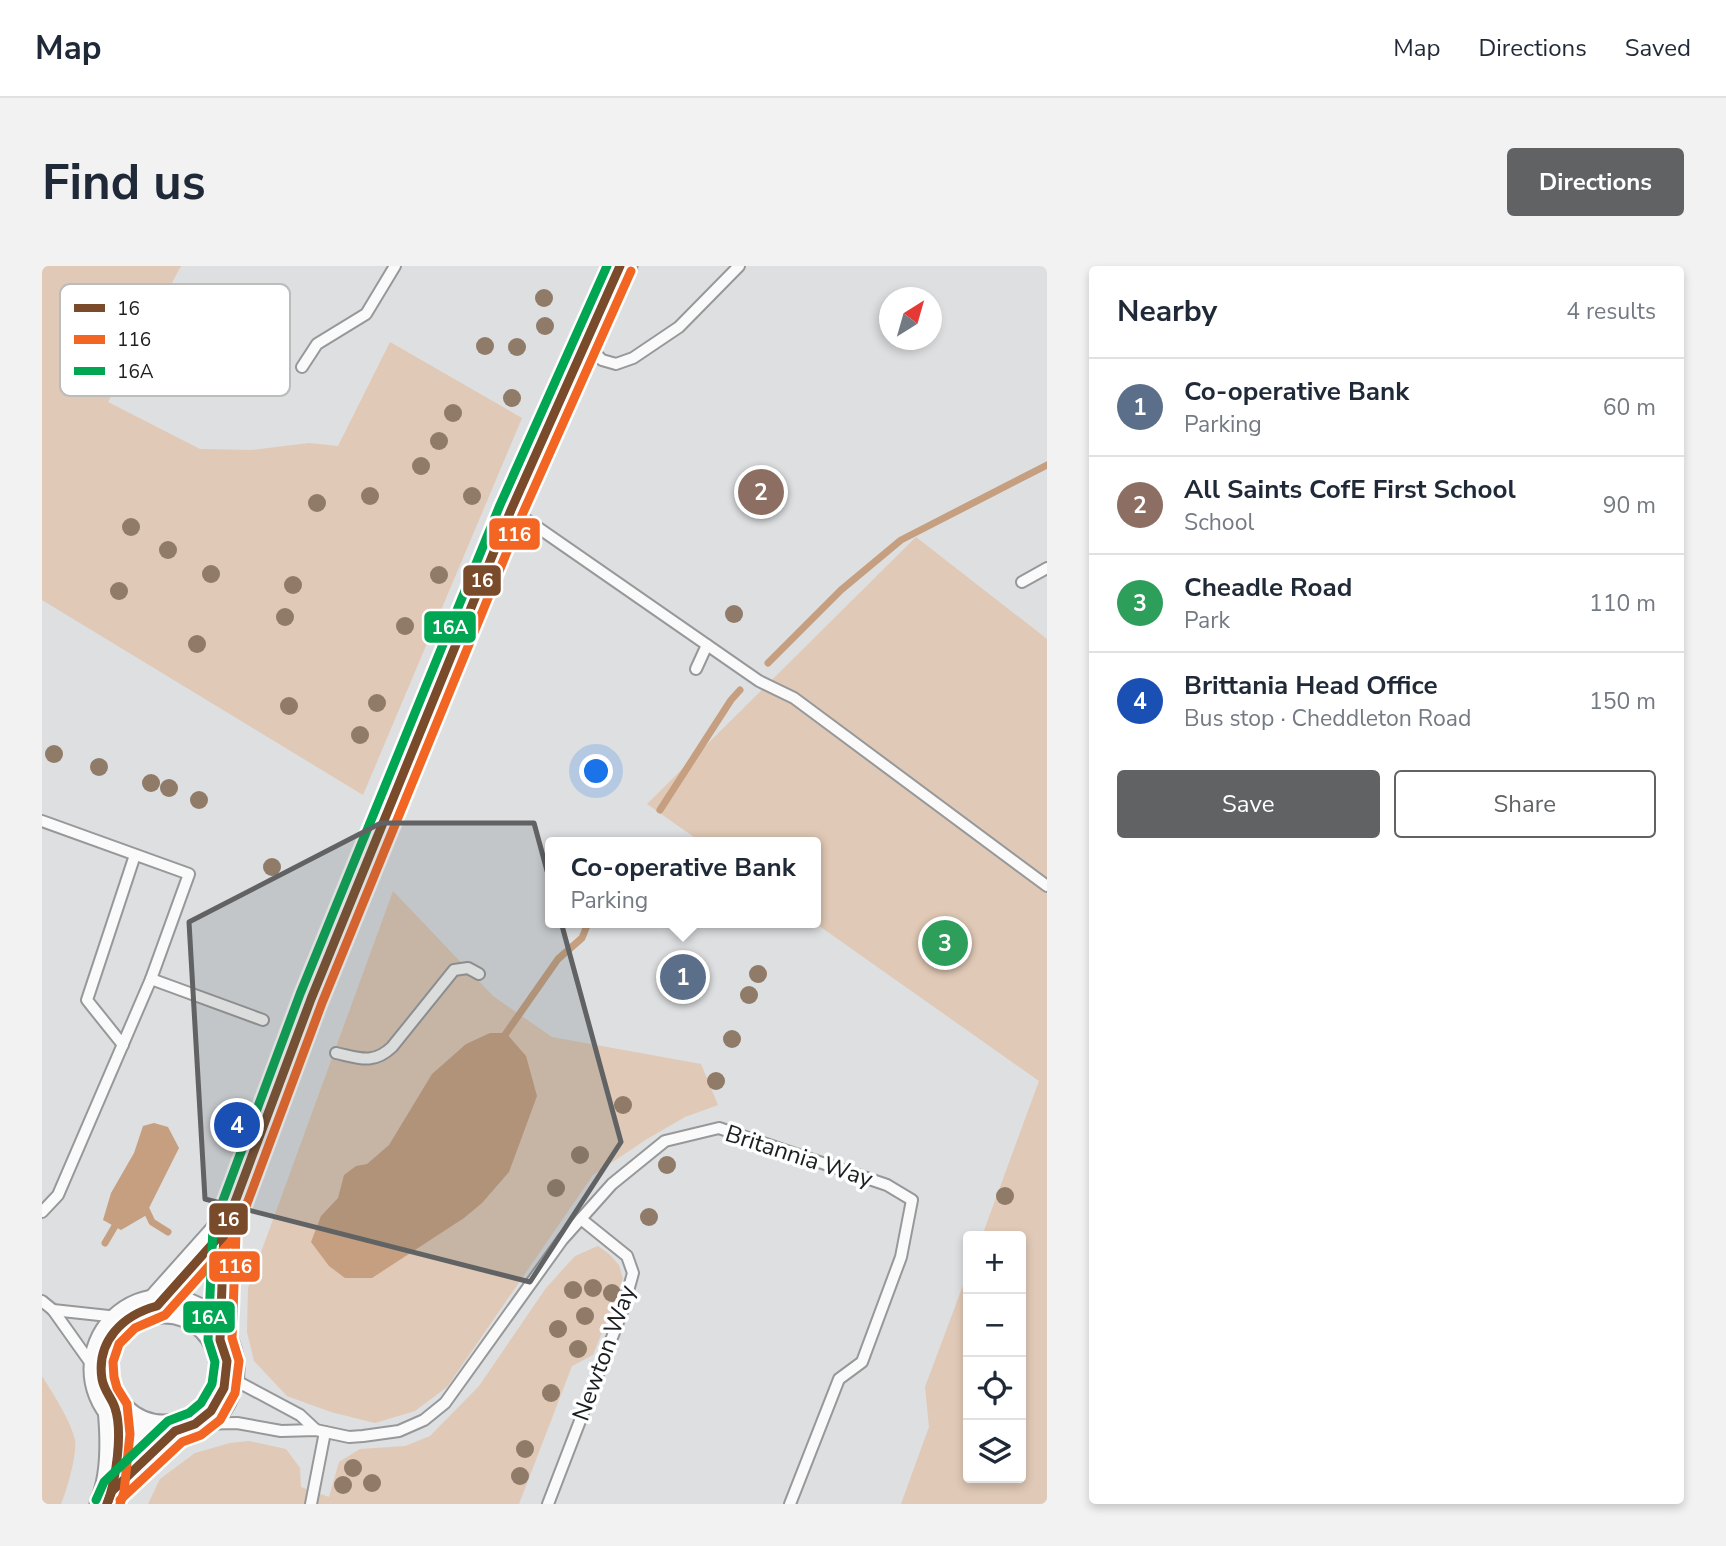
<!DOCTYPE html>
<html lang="en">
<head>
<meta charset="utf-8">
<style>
	body { margin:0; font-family:"Nunito Sans",sans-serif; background:#f2f2f3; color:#1f2937 }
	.controls { position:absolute; right:21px; bottom:21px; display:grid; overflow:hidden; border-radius:7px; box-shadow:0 4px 10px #0003 }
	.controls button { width:63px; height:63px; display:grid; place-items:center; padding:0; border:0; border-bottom:2px solid #e0e1e3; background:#fff; color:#1f2937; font:35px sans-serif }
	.compass { position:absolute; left:837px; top:21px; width:63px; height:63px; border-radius:50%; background:#fff; box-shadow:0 4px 10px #0003; rotate:37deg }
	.you { position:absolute; left:555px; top:506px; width:24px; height:24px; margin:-18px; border:5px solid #fff; border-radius:50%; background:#1a73e8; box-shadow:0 0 0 10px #1a73e833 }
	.badge { display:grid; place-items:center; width:46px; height:46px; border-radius:50%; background:#606263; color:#fff; font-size:23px; font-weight:700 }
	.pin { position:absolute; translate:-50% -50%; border:4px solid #fff; box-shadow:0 2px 7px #0006 }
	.popup { position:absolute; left:503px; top:571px; width:276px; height:91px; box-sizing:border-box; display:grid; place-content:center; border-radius:7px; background:#fff; filter:drop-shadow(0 2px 5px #0005); font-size:23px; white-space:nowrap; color:#747a83 }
	.popup b { font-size:26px; color:#1f2937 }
	.popup::after { content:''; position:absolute; left:50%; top:100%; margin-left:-14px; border:14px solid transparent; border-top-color:#fff }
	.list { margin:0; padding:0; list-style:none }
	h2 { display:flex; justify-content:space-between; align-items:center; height:91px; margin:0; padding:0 28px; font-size:30px }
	h2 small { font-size:23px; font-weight:400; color:#747a83 }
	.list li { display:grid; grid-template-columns:46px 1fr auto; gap:21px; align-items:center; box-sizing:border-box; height:98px; padding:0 28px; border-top:2px solid #e0e1e3 }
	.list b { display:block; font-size:26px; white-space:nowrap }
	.list p { margin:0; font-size:23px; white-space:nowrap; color:#747a83 }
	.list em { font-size:23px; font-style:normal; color:#747a83 }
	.actions { display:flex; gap:14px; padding:21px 28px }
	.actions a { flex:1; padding:16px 0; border:2px solid #606263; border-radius:7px; text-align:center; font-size:24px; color:#606263 }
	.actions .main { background:#606263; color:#fff }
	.icon { flex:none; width:38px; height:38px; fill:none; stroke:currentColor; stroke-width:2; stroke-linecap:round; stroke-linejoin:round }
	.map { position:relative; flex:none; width:1005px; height:1238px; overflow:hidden; border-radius:7px }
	header { display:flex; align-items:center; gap:42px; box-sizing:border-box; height:98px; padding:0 35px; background:#fff; border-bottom:2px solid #e0e1e3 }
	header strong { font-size:33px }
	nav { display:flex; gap:38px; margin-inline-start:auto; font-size:24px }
	.intro { display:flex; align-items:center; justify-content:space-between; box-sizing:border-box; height:168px; padding:0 42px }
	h1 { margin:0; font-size:49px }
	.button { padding:18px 32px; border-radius:7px; background:#606263; color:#fff; font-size:24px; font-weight:700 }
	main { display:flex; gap:42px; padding:0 42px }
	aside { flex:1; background:#fff; border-radius:7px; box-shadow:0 4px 10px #0003 }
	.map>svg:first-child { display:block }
	.green { fill:#e0c9b6 }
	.water { fill:#c59f7f }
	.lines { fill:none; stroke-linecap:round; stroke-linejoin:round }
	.stream { stroke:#c59f7f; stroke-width:7 }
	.service-casing { stroke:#969899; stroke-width:14 }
	.trunk-casing { stroke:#969899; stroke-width:37 }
	.service { stroke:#fafafa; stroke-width:10 }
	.trunk { stroke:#fafafa; stroke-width:33 }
	.bus-1-casing { stroke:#fff; stroke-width:14 }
	.bus-2-casing { stroke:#fff; stroke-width:14 }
	.bus-3-casing { stroke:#fff; stroke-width:14 }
	.bus-1 { stroke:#7a4b2a; stroke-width:9 }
	.bus-2 { stroke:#f26522; stroke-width:9 }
	.bus-3 { stroke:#00a651; stroke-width:9 }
	.tree { fill:#8f7b67 }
	.marked { fill:#606263; fill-opacity:0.2; stroke:#606263; stroke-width:5; stroke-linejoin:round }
	.labels { text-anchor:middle; stroke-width:7; stroke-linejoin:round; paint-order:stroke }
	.street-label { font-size:24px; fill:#1c1e1f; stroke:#fff }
	.key { fill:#fff; stroke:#bbbcbc; stroke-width:2 }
	.key-label { font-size:19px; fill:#1c1e1f }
	.line-badge { stroke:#fff; stroke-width:2.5 }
	.badge-label { font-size:19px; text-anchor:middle; font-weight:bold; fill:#fff }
</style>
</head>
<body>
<header>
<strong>Map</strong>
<nav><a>Map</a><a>Directions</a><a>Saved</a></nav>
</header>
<div class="intro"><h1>Find us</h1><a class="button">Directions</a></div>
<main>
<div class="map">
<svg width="1005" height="1238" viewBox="0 0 1005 1238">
	<rect width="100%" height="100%" fill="#dddfe1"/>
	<!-- green -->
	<g class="green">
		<path d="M0 0H139L66 136 158 183 209 184 267 177 296 180 348 76 480 152 321 529 0 334Z"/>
		<path d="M874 271 1005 373V1238H859L887 1161 883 1121 926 1006V1212H979V970H940L997 815 773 657 774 576H659L605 538Z"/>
		<path d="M351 625 451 730 510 771 659 798 676 839 643 851 605 873 551 909 405 1121 373 1145 333 1157 289 1146 245 1130 212 1095 205 1066 206 1022Z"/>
		<path d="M556 980 567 988 577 999 581 1013 551 1089 530 1100 477 1238H106L118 1213 153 1187 188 1177 207 1175 244 1183 258 1202 259 1221 287 1231 297 1196 318 1183 363 1180 388 1170 437 1120 504 1022 533 990Z"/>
		<path d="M0 1110C10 1126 29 1155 33 1174 35 1189 25 1224 19 1238H0Z"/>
	</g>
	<!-- water -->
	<g class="water">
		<path d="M448 767H464L484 790 495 830 467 906 440 937 422 952 330 1012H303L287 1000 269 976 279 950 296 932 302 909 314 900 325 898 347 879 390 808 424 778Z"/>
		<path d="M112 857 126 861 137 882 103 950 79 964 61 954 69 927 92 887 101 860Z"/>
	</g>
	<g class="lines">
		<!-- stream -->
		<g class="stream">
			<path d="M726 397 799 324 859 274 1005 199"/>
			<path d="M618 544 689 434 698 424"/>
			<path d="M460 773 516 693 540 672 546 657"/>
			<path d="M102 939 110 956 126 966"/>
			<path d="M63 977 73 960 74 954"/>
		</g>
		<defs>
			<g id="service">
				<path d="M548 82 560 94 574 98 591 92 637 61 697 0"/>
				<path d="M260 101 275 78 324 48 353 0"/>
				<path d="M472 245 717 415 752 432 1005 620"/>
				<path d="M980 316 1005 302"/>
				<path d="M654 403 665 379"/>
				<path d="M0 555 147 608 109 713 16 929 0 946"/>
				<path d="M109 713 221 754"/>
				<path d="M81 779 45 734 93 589"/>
				<path d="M294 787C317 792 331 799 350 781L412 704 426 702 437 708"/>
				<path d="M0 1035 11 1044 60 1113"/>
				<path d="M11 1044 85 1052"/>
				<path d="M185 1110 258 1149 274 1164"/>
				<path d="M153 1158 195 1157 239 1165 274 1164 307 1171 321 1170 357 1165 382 1154 403 1137 520 974 570 918 623 875 677 862 845 919 870 934 859 991 820 1096 797 1113 748 1238"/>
				<path d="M269 1238 283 1166"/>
				<path d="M506 1238 581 1043 591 1007 585 990 539 953"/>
			</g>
			<g id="trunk">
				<path d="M115 1040 182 965"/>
				<circle cx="122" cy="1103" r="63"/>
				<path d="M178 1074 182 965 269 733 469 244 578 0"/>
				<path d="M70 1225 133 1165"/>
				<path d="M65 1238C77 1210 76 1173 73 1142"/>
			</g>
		</defs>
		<!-- service casing -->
		<use href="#service" class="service-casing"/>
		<!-- trunk casing -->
		<use href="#trunk" class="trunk-casing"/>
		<!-- service -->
		<use href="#service" class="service"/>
		<!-- trunk -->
		<use href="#trunk" class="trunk"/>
		<defs>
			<g id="bus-1">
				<path d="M65 1238C74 1215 81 1166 73 1142 70 1132 62 1125 60 1113 54 1075 81 1049 115 1040L182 965 269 733 469 244 578 0"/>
				<path d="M65 1238 70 1225 133 1165 153 1158 169 1145 182 1122 185 1095 178 1074 182 965 192 941"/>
			</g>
			<g id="bus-2">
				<path d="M78 1234 140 1176 159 1169 178 1154 193 1127 197 1095 190 1072 194 967 280 737 480 249 589 5"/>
				<path d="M78 1238 82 1226 88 1168 85 1138 75 1122 72 1111 71 1096 77 1078 93 1062 123 1049 191 973"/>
			</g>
			<path id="bus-3" d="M54 1234 62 1216 126 1155 147 1147 159 1137 170 1118 173 1096 166 1074 171 961 258 728 458 239 565 0"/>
		</defs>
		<!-- bus-1 casing -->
		<use href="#bus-1" class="bus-1-casing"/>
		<!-- bus-2 casing -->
		<use href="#bus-2" class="bus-2-casing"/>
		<!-- bus-3 casing -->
		<use href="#bus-3" class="bus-3-casing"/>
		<!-- bus-1 -->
		<use href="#bus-1" class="bus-1"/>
		<!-- bus-2 -->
		<use href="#bus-2" class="bus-2"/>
		<!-- bus-3 -->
		<use href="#bus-3" class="bus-3"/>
	</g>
	<!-- trees -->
	<g class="tree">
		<circle cx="502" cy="32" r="9"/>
		<circle cx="39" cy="34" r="9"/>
		<circle cx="503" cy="60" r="9"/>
		<circle cx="443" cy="80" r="9"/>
		<circle cx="475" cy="81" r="9"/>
		<circle cx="56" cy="117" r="9"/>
		<circle cx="470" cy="132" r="9"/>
		<circle cx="411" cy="147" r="9"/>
		<circle cx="397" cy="175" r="9"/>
		<circle cx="379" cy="200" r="9"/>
		<circle cx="328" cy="230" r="9"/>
		<circle cx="430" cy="230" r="9"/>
		<circle cx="275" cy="237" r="9"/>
		<circle cx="89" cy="261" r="9"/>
		<circle cx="126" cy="284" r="9"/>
		<circle cx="169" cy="308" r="9"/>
		<circle cx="397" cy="309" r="9"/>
		<circle cx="251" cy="319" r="9"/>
		<circle cx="77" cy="325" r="9"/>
		<circle cx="692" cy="348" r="9"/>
		<circle cx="243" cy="351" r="9"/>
		<circle cx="363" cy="360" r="9"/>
		<circle cx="155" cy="378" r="9"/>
		<circle cx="335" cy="437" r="9"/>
		<circle cx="247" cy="440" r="9"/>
		<circle cx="318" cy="469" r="9"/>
		<circle cx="12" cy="488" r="9"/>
		<circle cx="57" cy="501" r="9"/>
		<circle cx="109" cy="517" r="9"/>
		<circle cx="127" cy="522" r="9"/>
		<circle cx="157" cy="534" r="9"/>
		<circle cx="230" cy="601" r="9"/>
		<circle cx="716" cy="708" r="9"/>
		<circle cx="707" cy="729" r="9"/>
		<circle cx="690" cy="773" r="9"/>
		<circle cx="674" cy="815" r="9"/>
		<circle cx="581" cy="839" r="9"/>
		<circle cx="538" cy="889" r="9"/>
		<circle cx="625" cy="899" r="9"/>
		<circle cx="514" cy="922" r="9"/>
		<circle cx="963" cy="930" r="9"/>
		<circle cx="607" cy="951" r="9"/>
		<circle cx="551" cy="1022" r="9"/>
		<circle cx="531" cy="1024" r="9"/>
		<circle cx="570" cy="1027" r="9"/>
		<circle cx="543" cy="1050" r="9"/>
		<circle cx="516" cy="1063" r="9"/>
		<circle cx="536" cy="1083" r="9"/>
		<circle cx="509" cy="1127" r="9"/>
		<circle cx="483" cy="1183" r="9"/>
		<circle cx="311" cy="1202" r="9"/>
		<circle cx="478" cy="1210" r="9"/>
		<circle cx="330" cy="1217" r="9"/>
		<circle cx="301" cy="1219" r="9"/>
	</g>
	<!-- marked area -->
	<path class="marked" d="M339 557H492L579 876 488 1016 163 933 147 656Z"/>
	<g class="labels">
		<!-- street labels -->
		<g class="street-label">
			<text transform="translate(757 890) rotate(18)" y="8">Britannia Way</text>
			<text transform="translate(562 1087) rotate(-70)" y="8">Newton Way</text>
		</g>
	</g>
	<!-- legend -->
	<rect x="18" y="18" width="230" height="112" rx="10" class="key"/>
	<rect x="32" y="38" width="31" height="8" fill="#7a4b2a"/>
	<rect x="32" y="69" width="31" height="9" fill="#f26522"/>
	<rect x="32" y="101" width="31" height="8" fill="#00a651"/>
	<g class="key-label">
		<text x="75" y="49">16</text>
		<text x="75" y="80">116</text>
		<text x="75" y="112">16A</text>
	</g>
	<g class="line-badge">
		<rect x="446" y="251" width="53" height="34" rx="7" fill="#f26522"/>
		<rect x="420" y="298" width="40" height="33" rx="7" fill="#7a4b2a"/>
		<rect x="381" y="344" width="54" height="34" rx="7" fill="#00a651"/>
		<rect x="166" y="936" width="41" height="34" rx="7" fill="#7a4b2a"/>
		<rect x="166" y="984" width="53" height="33" rx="7" fill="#f26522"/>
		<rect x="140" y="1034" width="54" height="34" rx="7" fill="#00a651"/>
	</g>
	<g class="badge-label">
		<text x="472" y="275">116</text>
		<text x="440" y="321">16</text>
		<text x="408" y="368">16A</text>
		<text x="186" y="960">16</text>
		<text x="193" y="1007">116</text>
		<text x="167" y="1058">16A</text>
	</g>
</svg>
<div class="controls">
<button>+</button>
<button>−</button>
<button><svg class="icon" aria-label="locate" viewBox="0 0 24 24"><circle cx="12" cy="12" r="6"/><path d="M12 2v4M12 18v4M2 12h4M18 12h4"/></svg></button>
<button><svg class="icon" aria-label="layers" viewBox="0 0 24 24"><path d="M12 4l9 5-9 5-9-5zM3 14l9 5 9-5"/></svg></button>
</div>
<svg class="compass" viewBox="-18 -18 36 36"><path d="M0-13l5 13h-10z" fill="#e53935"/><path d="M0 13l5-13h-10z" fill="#747a83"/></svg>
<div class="you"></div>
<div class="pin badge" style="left:641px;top:711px;background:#5c6f8a">1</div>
<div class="popup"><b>Co-operative Bank</b>Parking</div>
<div class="pin badge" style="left:719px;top:226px;background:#8d6e63">2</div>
<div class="pin badge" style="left:903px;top:677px;background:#2e9e5b">3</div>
<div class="pin badge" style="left:195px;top:859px;background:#1a4fb4">4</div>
</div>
<aside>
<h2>Nearby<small>4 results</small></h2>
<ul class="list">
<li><span class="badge" style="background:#5c6f8a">1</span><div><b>Co-operative Bank</b><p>Parking</p></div><em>60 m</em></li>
<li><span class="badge" style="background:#8d6e63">2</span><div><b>All Saints CofE First School</b><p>School</p></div><em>90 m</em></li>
<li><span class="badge" style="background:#2e9e5b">3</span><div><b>Cheadle Road</b><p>Park</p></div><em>110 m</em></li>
<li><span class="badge" style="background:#1a4fb4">4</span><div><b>Brittania Head Office</b><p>Bus stop · Cheddleton Road</p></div><em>150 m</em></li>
</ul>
<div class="actions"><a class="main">Save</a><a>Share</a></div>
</aside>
</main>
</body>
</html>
